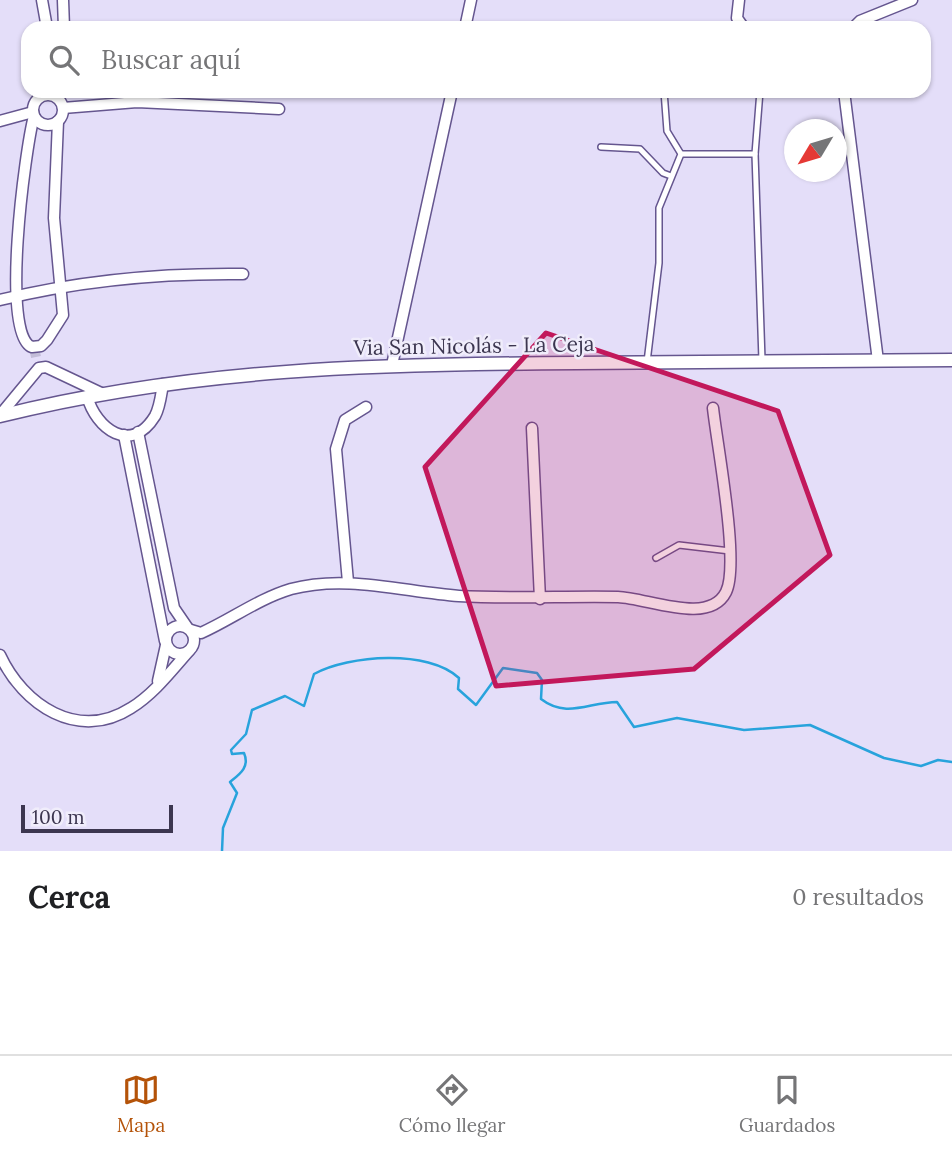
<!DOCTYPE html>
<html lang="es">
<head>
<meta charset="utf-8">
<style>
	body { margin:0; font-family:Lora,serif; background:#f2f2f2; color:#202124 }
	.compass { position:absolute; left:784px; top:119px; width:63px; height:63px; border-radius:50%; background:#fff; box-shadow:0 2px 5px #0004; rotate:232deg }
	.scale { position:absolute; left:21px; bottom:18px; width:152px; box-sizing:border-box; padding-left:7px; border:4px solid #3c3650; border-top:0; font-size:19px; line-height:24px; white-space:nowrap; color:#3c3650; -webkit-text-stroke:5px #f0edfb; paint-order:stroke }
	.list { margin:0; padding:0; list-style:none }
	h2 { display:flex; justify-content:space-between; align-items:center; height:91px; margin:0; padding:0 28px; font-size:30px }
	h2 small { font-size:23px; font-weight:400; color:#757577 }
	.icon { flex:none; width:38px; height:38px; fill:none; stroke:currentColor; stroke-width:2; stroke-linecap:round; stroke-linejoin:round }
	.map { position:relative; flex:none; width:952px; height:851px; overflow:hidden }
	.search { position:absolute; background:#fff; box-shadow:0 2px 5px #0004; left:21px; right:21px; top:21px; height:77px; display:flex; align-items:center; gap:18px; box-sizing:border-box; padding:0 24px; border-radius:21px; color:#757577; font-size:26px }
	.sheet { height:203px; background:#fff }
	nav { display:flex; justify-content:space-around; align-items:center; box-sizing:border-box; height:98px; border-top:2px solid #e0e0e0; background:#fff; font-size:19px; color:#757577 }
	nav a { display:grid; justify-items:center; gap:4px }
	nav .on { color:#b45309 }
	.map>svg:first-child { display:block }
	.lines { fill:none; stroke-linecap:round; stroke-linejoin:round }
	.stream { stroke:#28a3dc; stroke-width:2.5 }
	.minor-tunnel { stroke:#c2bcd7; stroke-width:10; stroke-dasharray:10 5; stroke-linecap:butt }
	.service-casing { stroke:#65568f; stroke-width:8 }
	.minor-casing { stroke:#65568f; stroke-width:13 }
	.tertiary-casing { stroke:#65568f; stroke-width:15 }
	.service { stroke:#fff; stroke-width:5 }
	.minor { stroke:#fff; stroke-width:10 }
	.tertiary { stroke:#fff; stroke-width:12 }
	.marked { fill:#c2185b; fill-opacity:0.2; stroke:#c2185b; stroke-width:5; stroke-linejoin:round }
	.labels { text-anchor:middle; stroke-width:5; stroke-linejoin:round; paint-order:stroke }
	.street-label { font-size:21px; fill:#3c3650; stroke:#f0edfb }
</style>
</head>
<body>
<div class="map">
<svg width="952" height="851" viewBox="0 0 952 851">
	<rect width="100%" height="100%" fill="#e4def9"/>
	<g class="lines">
		<!-- stream -->
		<path class="stream" d="M222 851 223 828 237 793 230 782C240 774 250 767 244 753L232 754 231 750 246 734 252 710 285 696 304 706 314 674C349 655 428 649 459 678L458 689 476 705 503 668 537 673 542 680 541 699C567 719 589 702 617 702L634 727 677 718 744 730 810 725 884 758 921 766 938 760 952 762"/>
		<!-- minor-tunnel -->
		<path class="minor-tunnel" d="M35 352 36 357"/>
		<defs>
			<g id="service">
				<path d="M760 91 755 154 762 360"/>
				<path d="M601 147 640 149 663 173 671 176"/>
				<path d="M681 154H755"/>
				<path d="M647 362 659 263V208L681 154 667 131 664 91"/>
				<path d="M656 558 679 545 730 551"/>
			</g>
			<g id="minor">
				<path d="M42 0 47 28"/>
				<path d="M63 0 64 28"/>
				<path d="M739 0 737 18 744 28"/>
				<path d="M465 28 471 0"/>
				<path d="M853 28 860 21 912 0"/>
				<path d="M844 91 878 361"/>
				<circle cx="48" cy="110" r="15"/>
				<path d="M63 108 137 102 279 109"/>
				<path d="M34 116C25 150 0 336 32 347L41 346 47 340 63 315 54 218 58 121"/>
				<path d="M0 121 33 112"/>
				<path d="M0 300C81 280 160 273 243 274"/>
				<path d="M392 365 452 91"/>
				<path d="M87 396C96 429 131 455 155 416 160 407 161 395 163 384"/>
				<path d="M0 415 39 368 46 367 101 393"/>
				<path d="M532 428 540 599"/>
				<path d="M138 432 174 608 187 627"/>
				<path d="M124 435 165 641"/>
				<path d="M348 582 336 449 345 420 366 407"/>
				<circle cx="180" cy="640" r="14"/>
				<path d="M191 630 201 633C232 619 258 599 291 589 346 574 404 592 459 596 512 599 565 596 618 597 648 598 709 626 726 592 740 564 717 445 713 408"/>
				<path d="M0 655C23 705 78 742 131 708 154 694 172 670 189 651"/>
				<path d="M158 681 166 645"/>
			</g>
			<path id="tertiary" d="M0 416C191 368 381 364 577 363 702 362 827 361 952 360"/>
		</defs>
		<!-- service casing -->
		<use href="#service" class="service-casing"/>
		<!-- minor casing -->
		<use href="#minor" class="minor-casing"/>
		<!-- tertiary casing -->
		<use href="#tertiary" class="tertiary-casing"/>
		<!-- service -->
		<use href="#service" class="service"/>
		<!-- minor -->
		<use href="#minor" class="minor"/>
		<!-- tertiary -->
		<use href="#tertiary" class="tertiary"/>
	</g>
	<!-- marked area -->
	<path class="marked" d="M546 333 778 411 830 555 694 669 496 686 425 467Z"/>
	<g class="labels">
		<!-- street labels -->
		<g class="street-label">
			<text transform="translate(474 346) rotate(-1)" y="7">Via San Nicolás - La Ceja</text>
		</g>
	</g>
</svg>
<svg class="compass" viewBox="-18 -18 36 36"><path d="M0-13l5 13h-10z" fill="#e53935"/><path d="M0 13l5-13h-10z" fill="#757577"/></svg>
<div class="scale">100 m</div>
<div class="search"><svg class="icon" aria-label="search" viewBox="0 0 24 24"><circle cx="10" cy="10" r="6"/><path d="M15 15l6 6"/></svg>Buscar aquí</div>
</div>
<section class="sheet">
<h2>Cerca<small>0 resultados</small></h2>
<ul class="list">
</ul>
</section>
<nav>
<a class="on"><svg class="icon" aria-label="map" viewBox="0 0 24 24"><path d="M3 6l6-2 6 2 6-2v14l-6 2-6-2-6 2zM9 4v14M15 6v14"/></svg>Mapa</a>
<a><svg class="icon" aria-label="directions" viewBox="0 0 24 24"><path d="M12 3l9 9-9 9-9-9zM9 14v-3h6M13 9l2 2-2 2"/></svg>Cómo llegar</a>
<a><svg class="icon" aria-label="saved" viewBox="0 0 24 24"><path d="M7 4h10v16l-5-4-5 4z"/></svg>Guardados</a>
</nav>
</body>
</html>
